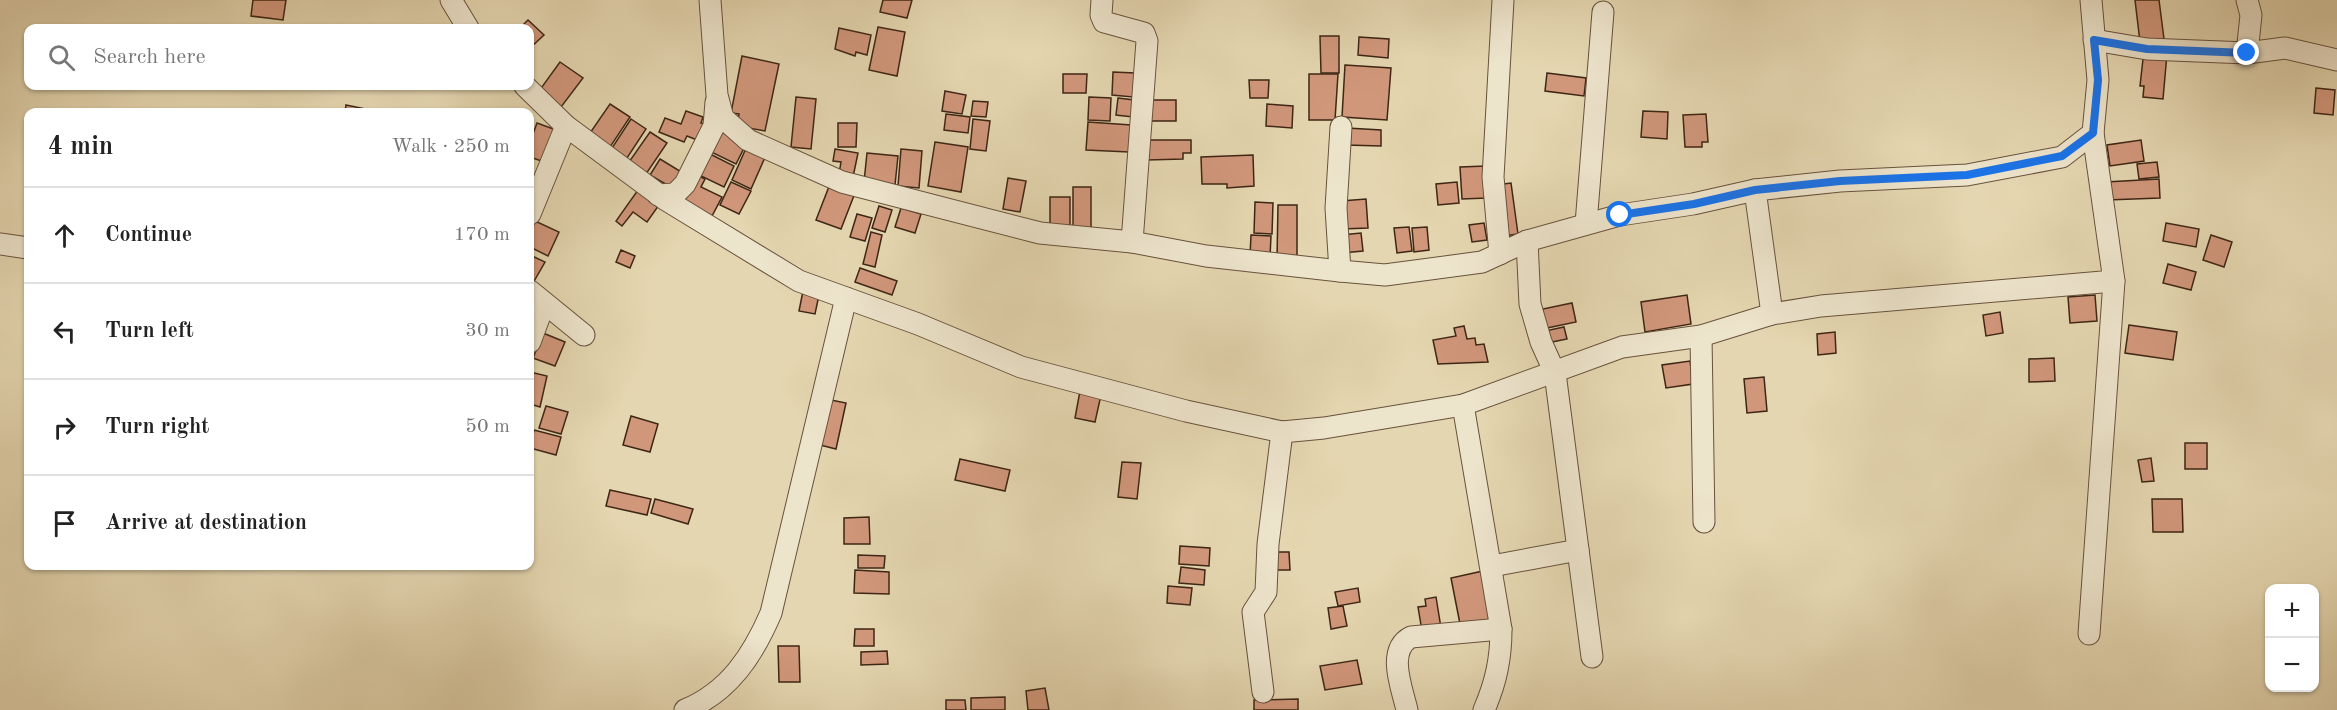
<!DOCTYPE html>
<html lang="en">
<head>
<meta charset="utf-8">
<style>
	body { margin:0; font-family:"Old Standard TT",serif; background:#f2f2f2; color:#222 }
	.controls { position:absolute; right:18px; bottom:18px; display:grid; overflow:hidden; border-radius:12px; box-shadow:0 2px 4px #0004 }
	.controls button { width:54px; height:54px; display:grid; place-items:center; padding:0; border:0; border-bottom:2px solid #e0e0e0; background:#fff; color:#222; font:30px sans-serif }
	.stop { position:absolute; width:18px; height:18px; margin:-14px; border:4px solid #1a73e8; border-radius:50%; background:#fff }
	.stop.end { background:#1a73e8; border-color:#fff; box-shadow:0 2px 6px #0008 }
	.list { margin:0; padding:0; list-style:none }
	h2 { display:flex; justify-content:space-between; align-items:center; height:78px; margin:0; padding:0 24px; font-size:26px }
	h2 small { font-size:20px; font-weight:400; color:#767676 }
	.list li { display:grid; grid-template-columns:39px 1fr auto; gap:18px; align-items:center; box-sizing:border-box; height:96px; padding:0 24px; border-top:2px solid #e0e0e0 }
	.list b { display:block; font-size:22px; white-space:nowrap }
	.list em { font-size:20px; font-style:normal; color:#767676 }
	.icon { flex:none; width:33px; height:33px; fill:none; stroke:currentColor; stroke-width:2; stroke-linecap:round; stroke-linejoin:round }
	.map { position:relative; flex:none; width:2337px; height:710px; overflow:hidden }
	.search { position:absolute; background:#fff; box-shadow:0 2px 4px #0004; left:24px; top:24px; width:510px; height:66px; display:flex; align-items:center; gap:15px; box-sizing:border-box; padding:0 21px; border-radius:12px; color:#767676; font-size:22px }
	.panel { position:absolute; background:#fff; box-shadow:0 2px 4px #0004; left:24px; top:108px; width:510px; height:462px; border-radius:12px }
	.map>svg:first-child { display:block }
	.building { fill:#d1977b; stroke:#3e2615; stroke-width:1.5 }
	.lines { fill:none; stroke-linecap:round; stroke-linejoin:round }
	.minor-casing { stroke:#68523c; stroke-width:23 }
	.minor { stroke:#ede4cc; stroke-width:21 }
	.route { stroke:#1a73e8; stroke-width:8 }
</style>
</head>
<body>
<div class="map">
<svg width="2337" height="710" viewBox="0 0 2337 710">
	<rect width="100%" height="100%" fill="#e4d6b0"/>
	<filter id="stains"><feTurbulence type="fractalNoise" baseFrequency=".00333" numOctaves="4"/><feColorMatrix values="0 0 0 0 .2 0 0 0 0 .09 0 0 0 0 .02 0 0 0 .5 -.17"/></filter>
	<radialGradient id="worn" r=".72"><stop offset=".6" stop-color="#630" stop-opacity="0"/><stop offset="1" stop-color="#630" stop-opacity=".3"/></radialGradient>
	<!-- building -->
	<g class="building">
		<path d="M253 0H286L283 20 251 16Z"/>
		<path d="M883 0H912L907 18 880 12Z"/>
		<path d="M2135 0H2159L2164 39 2140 42Z"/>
		<path d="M528 20 544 35 530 48V28H520Z"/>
		<path d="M878 27 905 32 897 76 869 70Z"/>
		<path d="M839 28 871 35 867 55 856 52 855 56 835 49Z"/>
		<path d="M1320 36H1339V73H1321Z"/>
		<path d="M1359 37 1389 39 1388 58 1358 55Z"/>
		<path d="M2167 54 2163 99 2143 97 2144 86H2140L2143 59Z"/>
		<path d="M742 56 779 64 765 131 737 126 739 114 731 113Z"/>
		<path d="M560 62 583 78 561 107 539 91Z"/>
		<path d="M1345 65 1391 68 1387 120 1342 117Z"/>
		<path d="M1113 72 1135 73 1133 97 1112 95Z"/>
		<path d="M1547 73 1586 78 1584 96 1545 91Z"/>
		<path d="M1063 74H1087L1086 93H1063Z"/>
		<path d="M1309 74H1338L1335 120H1309Z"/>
		<path d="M1249 80H1269L1268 98H1250Z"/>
		<path d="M2316 88 2335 90 2333 115 2314 113Z"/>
		<path d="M945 91 966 95 962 114 942 111Z"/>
		<path d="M796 97 816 99 811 149 791 147Z"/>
		<path d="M1089 97 1111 98 1110 121 1088 120Z"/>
		<path d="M1118 98 1134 100 1133 117 1116 115Z"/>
		<path d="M1150 100H1176V121H1149Z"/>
		<path d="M973 101 988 102 986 117 971 116Z"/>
		<path d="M610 104 630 117 610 147 590 133Z"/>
		<path d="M1267 104 1293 106 1292 128 1266 126Z"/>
		<path d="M346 105 366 109V112H345Z"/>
		<path d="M686 111 703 117 701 123 708 125 702 142 687 136 684 142 659 132 665 118 681 124Z"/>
		<path d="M1643 111 1668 112 1667 139 1641 137Z"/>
		<path d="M946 114 970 117 968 133 944 130Z"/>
		<path d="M1706 114 1708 142H1702V147H1685L1683 115Z"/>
		<path d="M631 119 646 129 627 158 612 148Z"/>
		<path d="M973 119 990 121 986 151 970 149Z"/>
		<path d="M1088 122 1131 125 1129 152 1086 150Z"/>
		<path d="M537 123 559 131 547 163 530 157V142Z"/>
		<path d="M838 123H857L856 147H838Z"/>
		<path d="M717 127 747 142 736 164 705 149Z"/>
		<path d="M1347 128 1381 130V146L1346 145Z"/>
		<path d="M650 132 667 143 646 174 629 162Z"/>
		<path d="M1146 140H1191V153H1183V159L1147 160Z"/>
		<path d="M2141 140 2144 161 2110 166 2107 145Z"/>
		<path d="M935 142 968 147 961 192 928 186Z"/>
		<path d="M747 146 766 155 751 189 732 180Z"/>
		<path d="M835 149 858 153 853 177 839 174 841 162 833 161Z"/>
		<path d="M901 149 922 151 919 188 898 186Z"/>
		<path d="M708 153 734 166 724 187 697 174Z"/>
		<path d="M867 153 898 156 895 185 864 182Z"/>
		<path d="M1253 155 1254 186 1227 188V184H1202L1201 157Z"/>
		<path d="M660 159 683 173 674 189 650 175Z"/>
		<path d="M2157 162 2159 177 2139 179 2137 164Z"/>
		<path d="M1486 166 1487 198 1462 199 1460 167Z"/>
		<path d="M695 174 705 179 701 187 722 197 712 216 681 200Z"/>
		<path d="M1008 178 1026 181 1020 212 1003 209Z"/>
		<path d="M2159 179 2160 198 2107 200 2106 182Z"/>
		<path d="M731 182 751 191 739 214 720 205Z"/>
		<path d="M1457 182 1459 203 1438 205 1436 184Z"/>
		<path d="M1511 183 1518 234 1504 236 1496 185Z"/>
		<path d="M830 184 855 193 841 229 816 220Z"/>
		<rect x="1073" y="187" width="18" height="49"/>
		<path d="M638 190 659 205 647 222 633 212 622 226 616 221Z"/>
		<rect x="1050" y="197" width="20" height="29"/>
		<path d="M1366 199 1368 228 1342 229 1341 201Z"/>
		<path d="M1255 202 1273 203 1272 234 1254 233Z"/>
		<path d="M1278 205H1297V259H1277Z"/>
		<path d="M879 206 892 210 885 232 872 228Z"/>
		<path d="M901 208 921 214 915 233 895 227Z"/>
		<path d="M857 214 872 218 865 241 850 237Z"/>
		<path d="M535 221 559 232 548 256 530 247V234Z"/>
		<path d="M1484 223 1487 240 1472 242 1469 225Z"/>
		<path d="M2166 223 2199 229 2196 247 2163 241Z"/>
		<path d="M1409 227 1412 251 1397 253 1394 228Z"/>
		<path d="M1427 227 1429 250 1414 252 1412 228Z"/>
		<path d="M871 232 882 235 875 267 863 264Z"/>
		<path d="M1361 233 1363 251 1342 253 1341 235Z"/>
		<path d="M1251 235 1271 236 1270 257 1250 256Z"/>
		<path d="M2211 235 2232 242 2224 267 2203 260Z"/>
		<path d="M621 250 635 256 630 268 616 262Z"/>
		<path d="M530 255 545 262 533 283 530 281Z"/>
		<path d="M2168 264 2196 272 2191 290 2163 283Z"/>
		<path d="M860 268 897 281 892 295 855 282Z"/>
		<path d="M803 291 819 295 815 314 799 311Z"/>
		<path d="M1687 295 1691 324 1645 332 1641 302Z"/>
		<path d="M2095 295 2097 321 2070 323 2068 297Z"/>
		<path d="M1572 303 1576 322 1542 329 1538 310Z"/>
		<path d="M2000 312 2003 333 1986 336 1983 315Z"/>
		<path d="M2129 325 2177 332 2173 360 2125 353Z"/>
		<path d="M1464 326 1467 339 1475 338 1476 345 1484 344 1488 362 1438 364 1433 340 1456 336 1454 328Z"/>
		<path d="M1564 327 1567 339 1547 343 1545 331Z"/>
		<path d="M1835 332 1836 353 1818 355 1817 334Z"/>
		<path d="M543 333 565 342 555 366 533 358Z"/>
		<path d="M2054 358 2055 381 2029 382V359Z"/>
		<path d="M1690 361 1693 384 1666 388 1662 365Z"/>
		<path d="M530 372 547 376 540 407 530 404Z"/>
		<path d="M1764 377 1767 411 1747 413 1744 379Z"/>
		<path d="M1080 391 1101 395 1095 422 1075 418Z"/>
		<path d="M826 399 846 403 836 449 816 444Z"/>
		<path d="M546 406 568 412 561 434 539 428Z"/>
		<path d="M631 416 658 424 650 452 623 445Z"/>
		<path d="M534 430 561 437 556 455 530 448Z"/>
		<rect x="2185" y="443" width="22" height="26"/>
		<path d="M2151 458 2154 481 2142 482 2138 460Z"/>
		<path d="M960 459 1010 470 1005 491 955 480Z"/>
		<path d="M1122 462 1141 463 1137 499 1118 497Z"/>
		<path d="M610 490 651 499 647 515 606 506Z"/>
		<path d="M655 499 693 509 688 524 651 513Z"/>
		<path d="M2152 499H2182L2183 532H2153Z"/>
		<path d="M869 517 870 544H844V518Z"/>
		<path d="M1180 546 1210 548 1209 566 1179 564Z"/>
		<path d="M1271 552H1289L1290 570H1272Z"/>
		<path d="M858 555 885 556 884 568H858Z"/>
		<path d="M1181 567 1205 570 1204 585 1179 583Z"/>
		<path d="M855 570 889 572V594L854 593Z"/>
		<path d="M1483 571 1494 622 1461 629 1451 578Z"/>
		<path d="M1168 586 1192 588 1190 605 1167 603Z"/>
		<path d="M1358 588 1360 602 1338 606 1335 592Z"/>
		<path d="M1436 597 1441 628 1422 631 1418 607 1426 606 1425 599Z"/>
		<path d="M1343 606 1347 626 1331 629 1328 608Z"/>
		<path d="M855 629H874V646H854Z"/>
		<path d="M778 646H799L800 682H779Z"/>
		<path d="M887 651 888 664 861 665V652Z"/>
		<path d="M1357 660 1362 684 1325 690 1320 666Z"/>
		<path d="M1045 688 1049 710H1028L1026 691Z"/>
		<path d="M1005 697V710H971V698Z"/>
		<path d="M1298 699V710H1254V700Z"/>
		<path d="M946 700H965L966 710H946Z"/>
	</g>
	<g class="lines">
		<defs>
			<g id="minor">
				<path d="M451 0 468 28"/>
				<path d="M710 0 717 95 723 118 748 140 842 182 1040 233 1132 242 1206 256 1340 271 1385 275 1482 262 1527 241 1620 215 1693 204 1755 190 1840 181 1967 175 2062 157 2093 133 2098 80 2091 0"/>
				<path d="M1102 0 1101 15 1104 22 1144 33 1147 41 1132 242"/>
				<path d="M2094 40 2147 49 2247 53 2251 15 2247 0"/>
				<path d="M2247 53 2285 48 2337 60"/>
				<path d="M525 86 566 126 666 200 799 281 918 324 1021 367 1186 411 1282 432 1324 428 1463 405 1622 347 1701 336 1772 314 1821 306 2114 281 2093 133"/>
				<path d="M1755 190 1772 314"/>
				<path d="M658 195 675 194 685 184 714 126 716 102"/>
				<path d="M530 214 566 126"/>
				<path d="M1586 224 1603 12"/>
				<path d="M1527 241 1530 304 1541 342 1555 373 1592 657"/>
				<path d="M0 244 28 248"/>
				<path d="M1500 254 1493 177 1503 0"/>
				<path d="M1340 271 1336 208 1341 127"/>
				<path d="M530 291 584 335"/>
				<path d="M1701 336 1704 522"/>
				<path d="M530 342 544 304"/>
				<path d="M1463 405 1501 629C1501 659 1496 682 1484 710"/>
				<path d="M1492 566 1578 550"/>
				<path d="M2089 634 2114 281"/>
				<path d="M1263 692 1253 612 1266 592 1268 544 1282 432"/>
				<path d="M685 710C729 692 753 655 771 613L846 298"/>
				<path d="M1407 710C1402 688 1386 650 1411 637L1501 629"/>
			</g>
		</defs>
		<!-- minor casing -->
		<use href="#minor" class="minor-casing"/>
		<!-- minor -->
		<use href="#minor" class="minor"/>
	</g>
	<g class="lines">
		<!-- route -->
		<path class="route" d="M1620 215 1694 204 1755 190 1840 181 1967 175 2062 156 2093 133 2098 80 2094 40 2147 49 2247 53"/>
	</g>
	<rect width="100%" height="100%" filter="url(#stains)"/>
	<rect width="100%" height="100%" fill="url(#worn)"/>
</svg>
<div class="controls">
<button>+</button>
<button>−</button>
</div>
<div class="stop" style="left:1620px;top:215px"></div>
<div class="stop end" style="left:2247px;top:53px"></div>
<div class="search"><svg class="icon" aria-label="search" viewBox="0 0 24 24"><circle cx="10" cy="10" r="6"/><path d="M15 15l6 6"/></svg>Search here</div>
<section class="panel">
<h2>4 min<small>Walk · 250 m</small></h2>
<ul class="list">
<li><svg class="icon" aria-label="ahead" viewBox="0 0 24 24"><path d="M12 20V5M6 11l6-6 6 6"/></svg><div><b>Continue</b></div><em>170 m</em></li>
<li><svg class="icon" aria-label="left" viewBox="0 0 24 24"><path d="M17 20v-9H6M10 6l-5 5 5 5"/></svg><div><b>Turn left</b></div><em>30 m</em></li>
<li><svg class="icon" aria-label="right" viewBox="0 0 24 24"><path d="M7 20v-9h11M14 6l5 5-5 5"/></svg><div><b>Turn right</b></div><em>50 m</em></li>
<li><svg class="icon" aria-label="arrive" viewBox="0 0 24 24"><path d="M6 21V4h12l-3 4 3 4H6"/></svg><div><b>Arrive at destination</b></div></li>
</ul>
</section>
</div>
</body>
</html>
